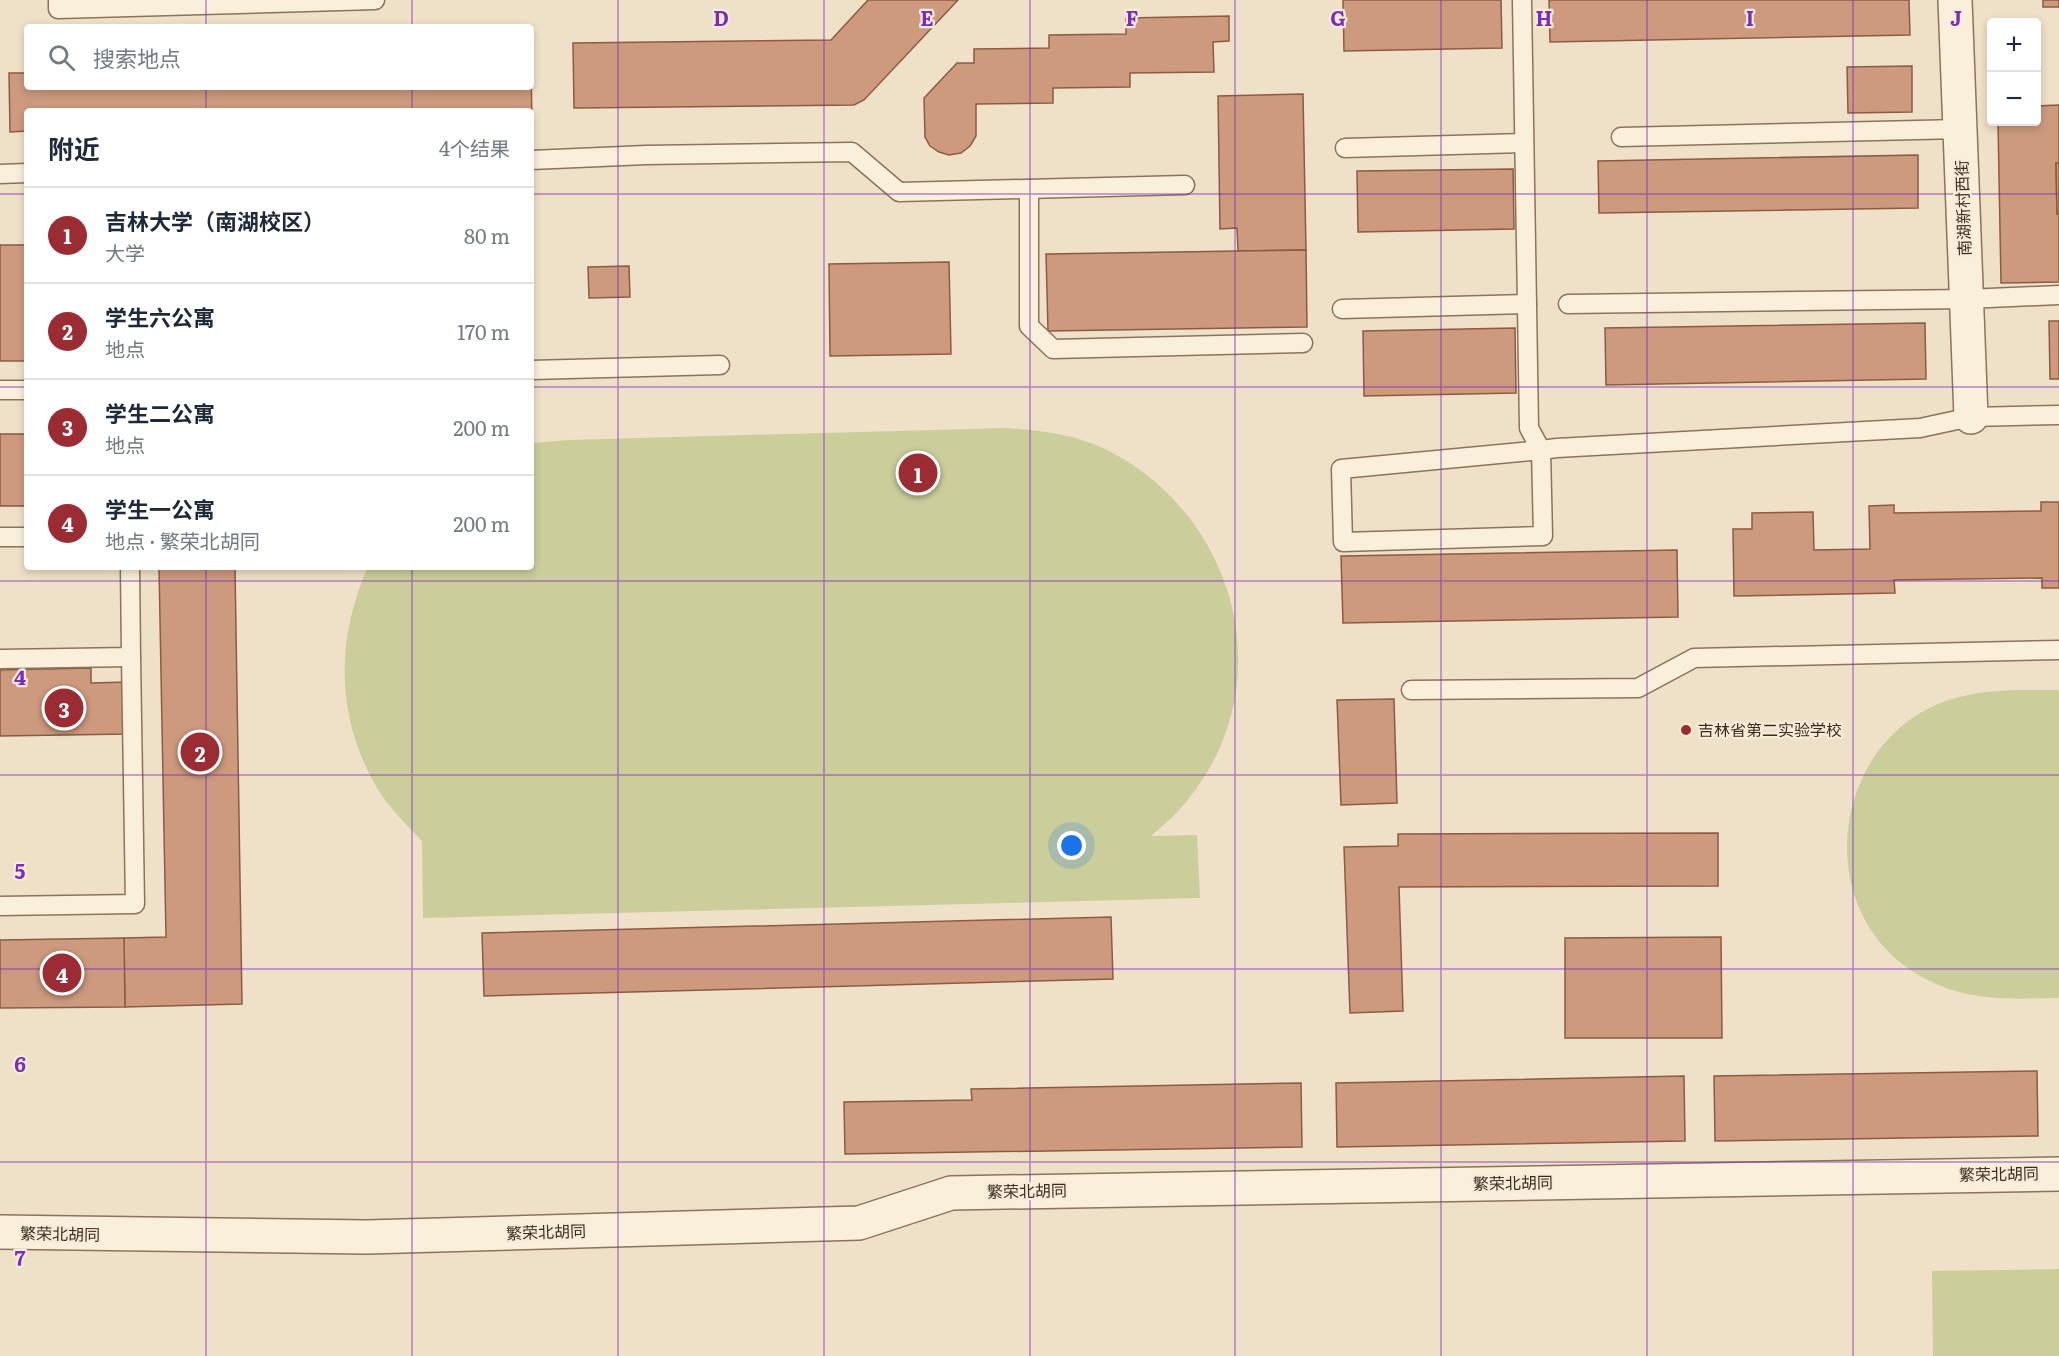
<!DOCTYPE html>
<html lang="zh">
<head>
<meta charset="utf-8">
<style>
	body { margin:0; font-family:Literata,"Noto Sans SC",serif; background:#f2f2f3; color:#1f2937 }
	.controls { position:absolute; right:18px; top:18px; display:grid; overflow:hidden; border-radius:6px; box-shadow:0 3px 9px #0003 }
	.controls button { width:54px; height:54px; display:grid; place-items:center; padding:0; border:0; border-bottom:2px solid #e0e1e3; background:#fff; color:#1f2937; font:30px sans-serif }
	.you { position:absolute; left:1072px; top:846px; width:21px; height:21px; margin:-15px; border:4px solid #fff; border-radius:50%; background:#1a73e8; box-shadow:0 0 0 9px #1a73e833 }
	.badge { display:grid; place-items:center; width:39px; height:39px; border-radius:50%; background:#9b2c33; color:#fff; font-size:20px; font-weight:700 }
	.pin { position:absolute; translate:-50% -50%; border:3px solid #fff; box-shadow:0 2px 6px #0006 }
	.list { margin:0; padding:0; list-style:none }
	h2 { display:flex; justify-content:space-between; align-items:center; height:78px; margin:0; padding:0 24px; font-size:26px }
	h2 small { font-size:20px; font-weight:400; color:#747a83 }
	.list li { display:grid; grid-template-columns:39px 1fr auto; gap:18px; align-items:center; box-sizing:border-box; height:96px; padding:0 24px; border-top:2px solid #e0e1e3 }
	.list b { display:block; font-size:22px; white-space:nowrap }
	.list p { margin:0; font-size:20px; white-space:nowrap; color:#747a83 }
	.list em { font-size:20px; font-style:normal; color:#747a83 }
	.icon { flex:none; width:33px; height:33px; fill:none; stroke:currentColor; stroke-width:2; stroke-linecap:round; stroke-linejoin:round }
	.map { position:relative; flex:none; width:2059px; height:1356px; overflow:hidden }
	.search { position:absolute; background:#fff; box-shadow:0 3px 9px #0003; left:24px; top:24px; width:510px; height:66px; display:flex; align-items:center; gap:15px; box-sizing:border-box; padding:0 21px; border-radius:6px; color:#747a83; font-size:22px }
	.panel { position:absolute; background:#fff; box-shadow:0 3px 9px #0003; left:24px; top:108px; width:510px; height:462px; border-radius:6px }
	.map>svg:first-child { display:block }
	.green { fill:#cbce9b }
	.building { fill:#cd9a7e; stroke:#8b5b42; stroke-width:1.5 }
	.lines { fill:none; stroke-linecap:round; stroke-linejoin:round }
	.service-casing { stroke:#8b735c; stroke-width:21 }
	.minor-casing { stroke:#8b735c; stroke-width:36 }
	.tertiary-casing { stroke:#8b735c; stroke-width:36 }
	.service { stroke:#f9efdb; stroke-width:18 }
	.minor { stroke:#f9efdb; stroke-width:33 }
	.tertiary { stroke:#f9efdb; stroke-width:33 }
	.grid { fill:none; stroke:#7b2cbf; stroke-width:1.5; stroke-opacity:0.55 }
	.poi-dot { fill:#9b2c33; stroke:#f6ecd8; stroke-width:2 }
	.labels { text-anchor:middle; stroke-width:4.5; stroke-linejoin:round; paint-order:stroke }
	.street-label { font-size:16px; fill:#3c2c20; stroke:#f6ecd8 }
	.poi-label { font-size:16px; fill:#3c2c20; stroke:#f6ecd8; text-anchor:start }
	.grid-label { font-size:20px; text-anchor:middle; font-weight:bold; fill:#7b2cbf; stroke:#f6ecd8; stroke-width:4.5; stroke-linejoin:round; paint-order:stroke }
</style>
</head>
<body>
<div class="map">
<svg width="2059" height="1356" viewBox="0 0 2059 1356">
	<rect width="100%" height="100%" fill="#efe1c8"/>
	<!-- green -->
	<g class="green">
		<path d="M1005 428C1040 430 1075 434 1107 450 1236 515 1282 681 1190 797 1179 812 1165 824 1151 836L1197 835 1200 898 423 918 422 841C406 824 389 808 377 788 336 718 335 640 368 567H531V444L534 443 568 440Z"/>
		<path d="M2059 690V998C2009 999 1967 1002 1922 977 1810 916 1828 743 1946 701 1982 688 2021 690 2059 690Z"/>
		<path d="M2059 1269V1356H1933L1932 1271Z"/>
	</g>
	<!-- building -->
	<g class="building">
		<path d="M868 0H958L864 100 854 105 574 108 573 43 831 40Z"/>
		<path d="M1343 0H1501L1502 48 1344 51Z"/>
		<path d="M1549 0H1909L1910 35 1550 42Z"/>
		<rect x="2043" y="0" width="16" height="7"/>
		<path d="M1229 16V41L1213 42 1214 72 1130 73V87L1053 88V103L976 104V136L970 146 961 153 949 155 939 152 930 146 925 137 924 98 957 63H974V49L1049 48V35L1126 34V18Z"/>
		<path d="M531 66 532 125 531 111H27V131L10 132 9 73H27V87H531Z"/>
		<path d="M1912 66V112L1848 113 1847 67Z"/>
		<path d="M1303 94 1306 250 1238 251 1237 228 1220 229 1218 96Z"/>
		<path d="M2059 105V163H2056L2057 214H2059V282L2001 283 1998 122H2036V106Z"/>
		<path d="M1918 155V208L1599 213 1598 161Z"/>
		<path d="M2056 163H2059V214H2057Z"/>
		<path d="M1513 169 1514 229 1358 232 1357 171Z"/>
		<rect x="0" y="245" width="27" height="116"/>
		<path d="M1306 250 1307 327 1048 331 1046 254Z"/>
		<path d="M949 262 951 354 830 356 829 264Z"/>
		<path d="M629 266 630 297 589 298 588 267Z"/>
		<path d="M2049 321H2059V379H2050Z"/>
		<path d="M1925 323 1926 379 1606 385 1605 328Z"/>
		<path d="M1515 328 1516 393 1364 396 1363 331Z"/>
		<rect x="0" y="434" width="27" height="72"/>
		<path d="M2041 502H2059V588H2042V578L1894 580 1895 593 1734 596 1733 529H1752V513L1813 512 1814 550 1870 549 1869 506 1894 505V513L2041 511Z"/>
		<path d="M1677 550 1678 617 1343 623 1341 556Z"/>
		<path d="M159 567H235L242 1004 125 1007 124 938 166 937Z"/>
		<path d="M91 668V683L127 682 128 734 0 736V670Z"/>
		<path d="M1394 699 1397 803 1341 805 1337 700Z"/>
		<path d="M1718 833V886L1399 887 1403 1011 1350 1013 1344 847 1398 846V834Z"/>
		<path d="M1111 917 1113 979 484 996 482 933Z"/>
		<path d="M1721 937 1722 1038H1565V938Z"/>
		<path d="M124 938 125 1007 0 1008V940Z"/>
		<path d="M2037 1071 2038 1136 1715 1141 1714 1076Z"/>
		<path d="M1684 1076 1685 1141 1337 1147 1336 1083Z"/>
		<path d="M1301 1083 1302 1147 845 1154 844 1102 972 1100 971 1089Z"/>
	</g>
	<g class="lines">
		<defs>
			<g id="service">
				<path d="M58 0V9L375 0"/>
				<path d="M1522 0 1529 428 1541 450 1543 536 1343 542 1341 469 1541 450 1557 448 1920 428 1971 417 2059 415"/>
				<path d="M1621 137 1960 129"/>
				<path d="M1345 148 1524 143"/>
				<path d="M531 160 646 155 852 152 899 192 1185 185"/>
				<path d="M0 174 27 173"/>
				<path d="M1029 189V326L1053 349 1303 343"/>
				<path d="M1568 304 1967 299 2059 295"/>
				<path d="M1342 309 1527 304"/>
				<path d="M531 370 720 365"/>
				<path d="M0 390H27"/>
				<path d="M0 537H27"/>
				<path d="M0 659 131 657 130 567"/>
				<path d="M1411 690 1638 688 1694 658 2059 650"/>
				<path d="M0 906 135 904 131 657"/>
			</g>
			<path id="minor" d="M1955 0 1971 417"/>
			<path id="tertiary" d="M0 1232 367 1237 859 1223 951 1193 2059 1174"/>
		</defs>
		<!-- service casing -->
		<use href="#service" class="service-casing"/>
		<!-- minor casing -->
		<use href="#minor" class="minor-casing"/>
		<!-- tertiary casing -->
		<use href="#tertiary" class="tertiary-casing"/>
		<!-- service -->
		<use href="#service" class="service"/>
		<!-- minor -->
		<use href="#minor" class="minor"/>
		<!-- tertiary -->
		<use href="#tertiary" class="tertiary"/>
	</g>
	<!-- grid -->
	<path class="grid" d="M206 0V27M412 0V27M618 0V1356M824 0V1356M1030 0V1356M1235 0V1356M1441 0V1356M1647 0V1356M1853 0V1356M206 87V111M412 87V111M0 194H27M531 194H2059M0 387H27M531 387H2059M206 567V1356M412 567V1356M0 581H2059M0 775H2059M0 969H2059M0 1162H2059"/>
	<!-- markers -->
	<circle class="poi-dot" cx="1686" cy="730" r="6"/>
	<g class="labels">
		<!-- street labels -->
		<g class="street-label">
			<text transform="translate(1963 208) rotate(-92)" y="6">南湖新村西街</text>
			<text transform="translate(1999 1174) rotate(-1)" y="6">繁荣北胡同</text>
			<text transform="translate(1513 1183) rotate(-1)" y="6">繁荣北胡同</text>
			<text transform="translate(1027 1191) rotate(-1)" y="6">繁荣北胡同</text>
			<text transform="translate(546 1232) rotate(-2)" y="6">繁荣北胡同</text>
			<text transform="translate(60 1234) rotate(1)" y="6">繁荣北胡同</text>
		</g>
		<!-- poi labels -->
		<g class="poi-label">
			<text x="1698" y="736">吉林省第二实验学校</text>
		</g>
	</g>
	<g class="grid-label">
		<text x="721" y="26">D</text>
		<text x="927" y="26">E</text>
		<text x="1132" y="26">F</text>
		<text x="1338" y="26">G</text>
		<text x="1544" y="26">H</text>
		<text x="1750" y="26">I</text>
		<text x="1956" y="26">J</text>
		<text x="20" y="685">4</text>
		<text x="20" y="879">5</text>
		<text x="20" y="1072">6</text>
		<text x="20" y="1266">7</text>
	</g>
</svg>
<div class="controls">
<button>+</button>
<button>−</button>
</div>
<div class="you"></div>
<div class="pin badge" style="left:918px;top:473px">1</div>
<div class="pin badge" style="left:200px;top:752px">2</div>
<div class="pin badge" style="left:64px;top:708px">3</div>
<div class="pin badge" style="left:62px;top:973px">4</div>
<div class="search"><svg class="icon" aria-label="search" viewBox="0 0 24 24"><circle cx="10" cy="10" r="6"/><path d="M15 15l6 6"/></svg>搜索地点</div>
<section class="panel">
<h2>附近<small>4个结果</small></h2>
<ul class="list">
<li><span class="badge">1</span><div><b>吉林大学（南湖校区）</b><p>大学</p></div><em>80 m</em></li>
<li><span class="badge">2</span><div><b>学生六公寓</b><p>地点</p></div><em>170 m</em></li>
<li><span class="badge">3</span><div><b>学生二公寓</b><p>地点</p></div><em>200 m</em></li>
<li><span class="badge">4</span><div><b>学生一公寓</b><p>地点 · 繁荣北胡同</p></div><em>200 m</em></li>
</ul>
</section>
</div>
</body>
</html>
